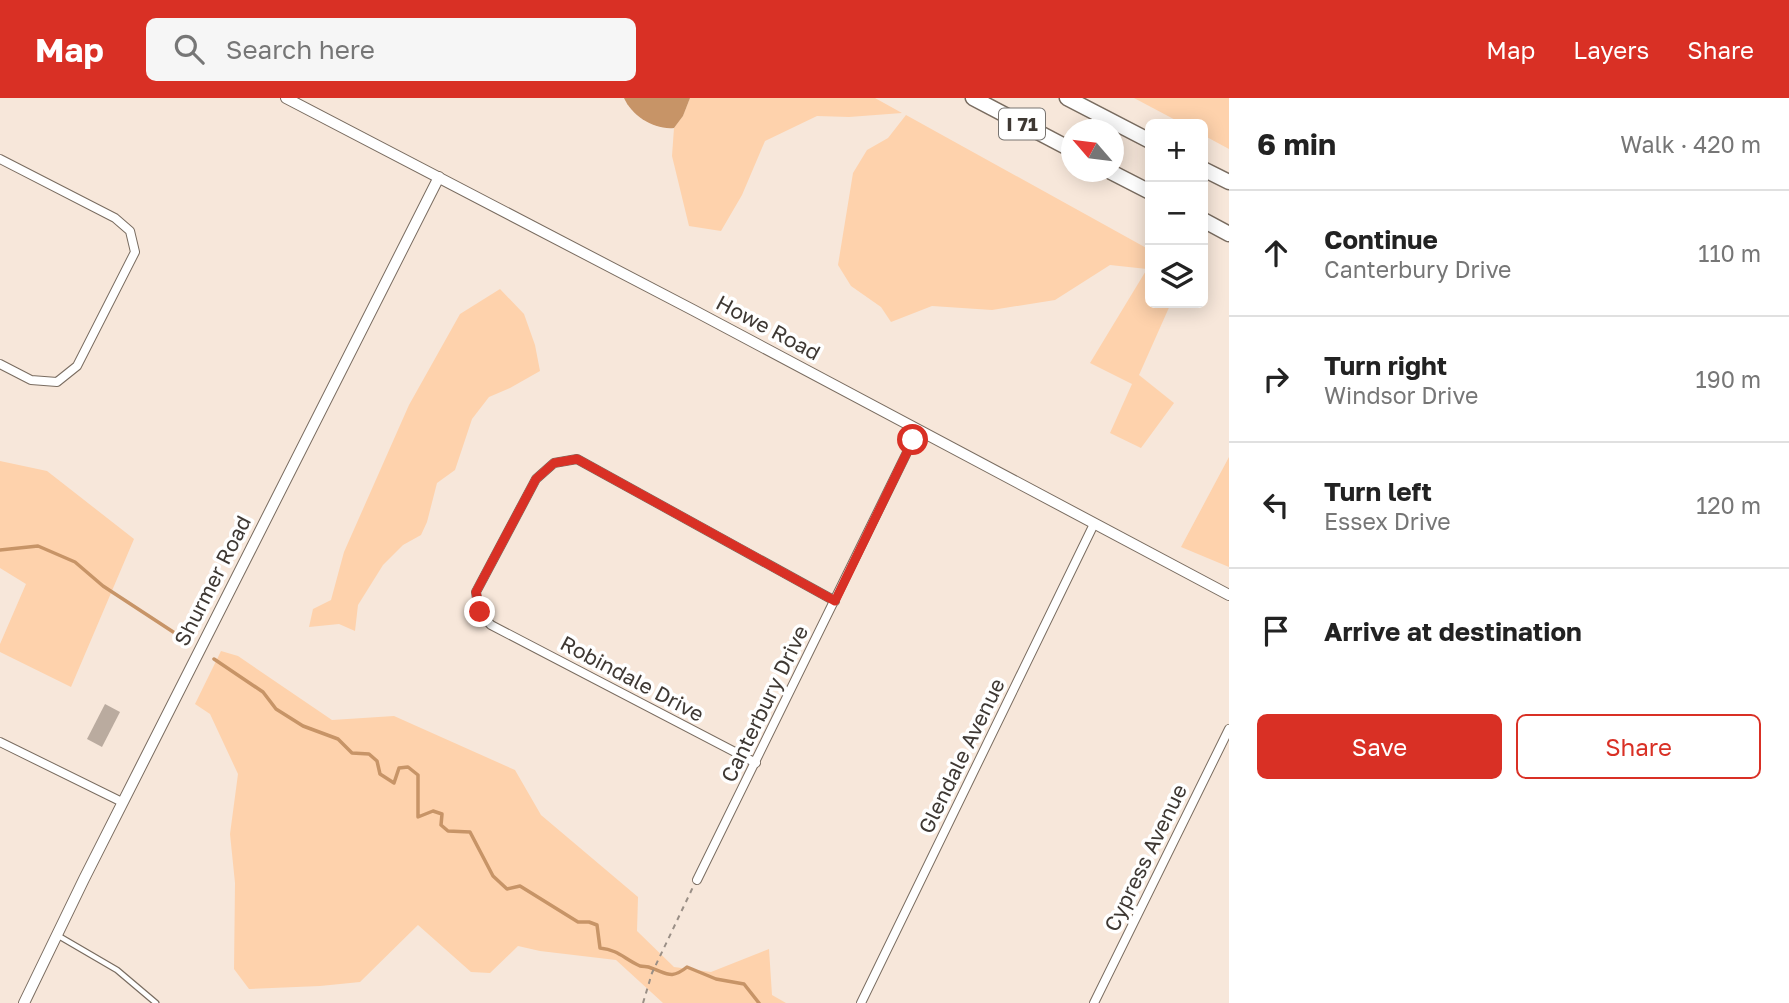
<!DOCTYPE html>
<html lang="en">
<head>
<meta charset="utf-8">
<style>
	body { margin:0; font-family:"Golos Text",sans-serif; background:#f6f6f6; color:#222 }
	.controls { position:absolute; right:21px; top:21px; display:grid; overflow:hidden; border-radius:10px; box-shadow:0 4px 18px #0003 }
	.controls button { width:63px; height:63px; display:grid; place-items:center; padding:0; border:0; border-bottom:2px solid #e0e0e0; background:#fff; color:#222; font:35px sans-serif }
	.compass { position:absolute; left:1061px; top:21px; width:63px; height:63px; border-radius:50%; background:#fff; box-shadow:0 4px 18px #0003; rotate:298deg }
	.stop { position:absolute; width:21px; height:21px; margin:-16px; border:5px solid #d93025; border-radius:50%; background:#fff }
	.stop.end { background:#d93025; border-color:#fff; box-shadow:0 2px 7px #0008 }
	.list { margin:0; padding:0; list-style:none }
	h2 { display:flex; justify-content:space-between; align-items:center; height:91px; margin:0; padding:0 28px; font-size:30px }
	h2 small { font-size:23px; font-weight:400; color:#767676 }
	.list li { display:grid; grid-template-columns:46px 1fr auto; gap:21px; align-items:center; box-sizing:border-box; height:126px; padding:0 28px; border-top:2px solid #e0e0e0 }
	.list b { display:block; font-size:26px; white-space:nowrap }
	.list p { margin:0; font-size:23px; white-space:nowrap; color:#767676 }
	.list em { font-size:23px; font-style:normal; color:#767676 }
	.actions { display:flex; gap:14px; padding:21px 28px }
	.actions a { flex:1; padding:16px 0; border:2px solid #d93025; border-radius:10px; text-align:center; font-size:24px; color:#d93025 }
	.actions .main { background:#d93025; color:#fff }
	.icon { flex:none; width:38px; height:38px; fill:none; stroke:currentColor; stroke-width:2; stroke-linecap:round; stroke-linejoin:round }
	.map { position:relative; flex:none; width:1229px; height:905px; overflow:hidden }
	header { display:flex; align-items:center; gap:42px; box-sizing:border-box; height:98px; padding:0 35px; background:#d93025; color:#fff }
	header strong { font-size:33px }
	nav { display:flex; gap:38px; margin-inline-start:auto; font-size:24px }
	.search { width:490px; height:63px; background:#f6f6f6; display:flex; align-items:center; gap:18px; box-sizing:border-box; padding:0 24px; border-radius:10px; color:#767676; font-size:26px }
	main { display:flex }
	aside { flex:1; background:#fff }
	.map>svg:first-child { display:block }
	.green { fill:#fed2ac }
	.water { fill:#c79467 }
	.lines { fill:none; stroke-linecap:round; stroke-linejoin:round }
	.stream { stroke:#c79467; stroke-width:3.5 }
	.building { fill:#baab9f }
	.service-casing { stroke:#796c60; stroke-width:7 }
	.minor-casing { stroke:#796c60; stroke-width:10 }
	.tertiary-casing { stroke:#796c60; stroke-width:12 }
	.motorway-casing { stroke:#796c60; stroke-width:17 }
	.path { stroke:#9a8f86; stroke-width:2; stroke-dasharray:5 5; stroke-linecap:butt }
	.service { stroke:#fff; stroke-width:4.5 }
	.minor { stroke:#fff; stroke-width:8 }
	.tertiary { stroke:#fff; stroke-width:10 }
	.motorway { stroke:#fff; stroke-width:14 }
	.route { stroke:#d93025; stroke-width:9 }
	.labels { text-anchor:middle; stroke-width:7; stroke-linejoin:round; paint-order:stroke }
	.shield { fill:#fff; stroke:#787470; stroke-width:2 }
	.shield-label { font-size:19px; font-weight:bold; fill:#3e3833 }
	.street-label { font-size:21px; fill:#3e3833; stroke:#fff }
</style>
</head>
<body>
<header>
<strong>Map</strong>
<div class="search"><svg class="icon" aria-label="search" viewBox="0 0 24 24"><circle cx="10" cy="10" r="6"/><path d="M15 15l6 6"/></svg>Search here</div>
<nav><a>Map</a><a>Layers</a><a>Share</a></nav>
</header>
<main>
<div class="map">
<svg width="1229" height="905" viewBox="0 0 1229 905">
	<rect width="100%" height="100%" fill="#f7e7da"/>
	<!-- green -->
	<g class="green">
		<path d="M690 0H875L902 15 849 19 817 18 765 43 742 97 721 133 689 128 672 58 674 30 683 18Z"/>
		<path d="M1134 0H1229V51L1203 37V26H1183Z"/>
		<path d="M906 17 1150 152V205H1171L1139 277 1174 305 1141 350 1110 335 1132 286 1090 265 1147 171 1110 167 1055 202 992 212 932 208 891 224 881 209 851 188 838 167 853 75 867 52 888 40Z"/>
		<path d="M500 191 524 216 535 247 540 273 510 290 489 299 472 321 455 372 437 385 427 424 421 437 403 447 383 467 358 507 355 533 339 526 309 529 313 511 331 502 344 454 409 307 460 216Z"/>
		<path d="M1229 359V469L1181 449Z"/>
		<path d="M0 363 47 373 134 441 71 589 0 554V546L26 486 0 470Z"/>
		<path d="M221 553 238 558 332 622 394 618 515 672 541 717 638 799 637 833 674 869 711 874 769 851 772 897 786 905H663L616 862 540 853 518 848 490 875 471 874 418 827 360 884 320 888 249 891 234 871 235 785 230 736 238 676 210 616 195 606Z"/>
	</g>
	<!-- water -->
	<path class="water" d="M624 0H690L683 18 674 30C654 32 632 18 624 0Z"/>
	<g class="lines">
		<!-- stream -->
		<g class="stream">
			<path d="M0 452 38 448 75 464 103 488 187 543"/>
			<path d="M214 561 263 594 276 611 303 628 338 641 352 655 369 656 377 663 380 676 394 685 399 670 408 669 418 677V719L433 713 442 716 441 727 448 733 470 734 493 778 507 791 520 788 578 824H589L597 827 600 850C619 852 624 861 640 868 644 869 648 868 651 870 667 875 671 882 687 869L716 881 744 886 759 905"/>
		</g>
	</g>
	<!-- building -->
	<path class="building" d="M105 606 120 614 102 649 87 641Z"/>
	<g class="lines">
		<defs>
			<path id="service" d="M57 837 117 872 156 905"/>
			<g id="minor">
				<path d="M0 61 115 120 130 133 135 154 77 268 57 284 31 282 0 266"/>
				<path d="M0 644 122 704"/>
				<path d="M756 665 491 527 479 514 476 494 536 381 554 365 577 361 835 503"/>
				<path d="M697 782 918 332"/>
				<path d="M861 905 1094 426"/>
				<path d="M1094 905 1229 631"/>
			</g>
			<g id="tertiary">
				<path d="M286 0 693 212 1229 497"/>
				<path d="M24 905 84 781 439 79"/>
			</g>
			<g id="motorway">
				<path d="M973 0 1072 52"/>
				<path d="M1067 0 1150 43"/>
				<path d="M1203 71 1229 84"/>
				<path d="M1111 74 1150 94"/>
				<path d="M1203 122 1229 136"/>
			</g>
		</defs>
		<!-- service casing -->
		<use href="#service" class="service-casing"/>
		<!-- minor casing -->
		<use href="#minor" class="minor-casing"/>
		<!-- tertiary casing -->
		<use href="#tertiary" class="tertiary-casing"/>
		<!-- motorway casing -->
		<use href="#motorway" class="motorway-casing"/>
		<!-- path -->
		<path class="path" d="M643 905 652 875 693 789"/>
		<!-- service -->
		<use href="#service" class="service"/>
		<!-- minor -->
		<use href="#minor" class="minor"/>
		<!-- tertiary -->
		<use href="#tertiary" class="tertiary"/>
		<!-- motorway -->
		<use href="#motorway" class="motorway"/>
	</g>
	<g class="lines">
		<!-- route -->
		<path class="route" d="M480 514 476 494 536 381 554 365 577 361 835 503 913 342"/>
	</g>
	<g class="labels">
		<!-- shield labels -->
		<rect class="shield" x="999" y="10.5" width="46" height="31" rx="5"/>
		<g class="shield-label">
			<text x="1022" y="33">I 71</text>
		</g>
		<!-- street labels -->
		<g class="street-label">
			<text transform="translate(768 230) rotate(28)" y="7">Howe Road</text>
			<text transform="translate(213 483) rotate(-63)" y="7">Shurmer Road</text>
			<text transform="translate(632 581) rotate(28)" y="7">Robindale Drive</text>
			<text transform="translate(765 606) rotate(-64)" y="7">Canterbury Drive</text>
			<text transform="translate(962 658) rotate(-64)" y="7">Glendale Avenue</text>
			<text transform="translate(1146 760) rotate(-64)" y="7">Cypress Avenue</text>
		</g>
	</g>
</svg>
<div class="controls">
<button>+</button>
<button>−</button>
<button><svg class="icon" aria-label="layers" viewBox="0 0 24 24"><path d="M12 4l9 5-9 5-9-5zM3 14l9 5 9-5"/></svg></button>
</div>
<svg class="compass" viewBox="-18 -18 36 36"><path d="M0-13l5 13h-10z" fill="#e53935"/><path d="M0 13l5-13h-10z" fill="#767676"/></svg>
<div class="stop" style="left:913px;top:342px"></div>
<div class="stop end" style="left:480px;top:514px"></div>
</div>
<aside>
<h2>6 min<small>Walk · 420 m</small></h2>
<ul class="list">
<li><svg class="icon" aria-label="ahead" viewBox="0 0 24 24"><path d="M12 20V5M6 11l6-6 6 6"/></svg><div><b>Continue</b><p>Canterbury Drive</p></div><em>110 m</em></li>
<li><svg class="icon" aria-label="right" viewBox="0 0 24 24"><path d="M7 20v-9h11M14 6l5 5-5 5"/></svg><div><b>Turn right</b><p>Windsor Drive</p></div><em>190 m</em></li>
<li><svg class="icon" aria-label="left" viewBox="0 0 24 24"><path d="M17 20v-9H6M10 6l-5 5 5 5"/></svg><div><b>Turn left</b><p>Essex Drive</p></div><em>120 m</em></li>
<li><svg class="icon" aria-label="arrive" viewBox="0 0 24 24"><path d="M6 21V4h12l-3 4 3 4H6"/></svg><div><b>Arrive at destination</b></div></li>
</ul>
<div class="actions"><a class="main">Save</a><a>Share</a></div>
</aside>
</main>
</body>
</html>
